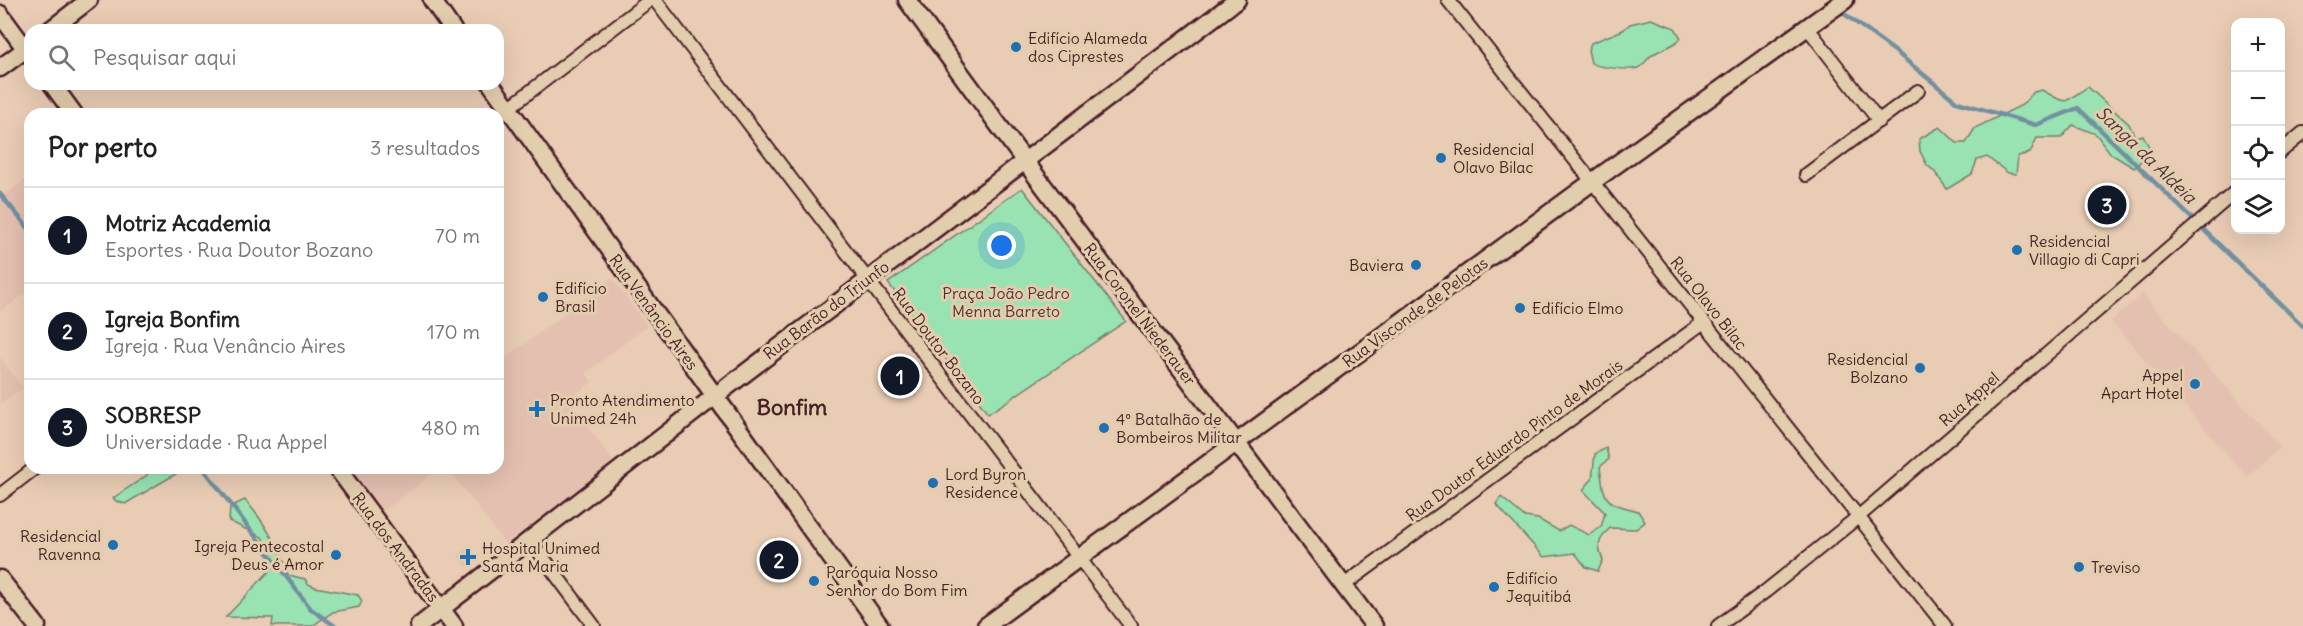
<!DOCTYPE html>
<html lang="pt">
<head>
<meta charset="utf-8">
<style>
	body { margin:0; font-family:Delius,sans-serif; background:#f6f6f6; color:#222 }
	.controls { position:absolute; right:18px; top:18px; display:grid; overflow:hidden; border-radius:12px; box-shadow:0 6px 24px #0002 }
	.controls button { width:54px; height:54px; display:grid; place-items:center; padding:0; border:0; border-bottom:2px solid #e0e0e0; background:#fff; color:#222; font:30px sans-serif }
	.you { position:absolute; left:1002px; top:246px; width:21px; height:21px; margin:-15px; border:4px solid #fff; border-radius:50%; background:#1a73e8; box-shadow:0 0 0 9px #1a73e833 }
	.badge { display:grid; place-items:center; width:39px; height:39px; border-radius:50%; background:#111827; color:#fff; font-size:20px; font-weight:700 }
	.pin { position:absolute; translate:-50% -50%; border:3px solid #fff; box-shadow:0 2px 6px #0006 }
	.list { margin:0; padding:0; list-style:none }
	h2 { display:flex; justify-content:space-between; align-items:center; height:78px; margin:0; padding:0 24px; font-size:26px }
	h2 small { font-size:20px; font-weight:400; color:#767676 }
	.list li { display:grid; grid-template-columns:39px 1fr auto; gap:18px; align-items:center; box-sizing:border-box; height:96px; padding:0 24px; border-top:2px solid #e0e0e0 }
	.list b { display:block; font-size:22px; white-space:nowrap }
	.list p { margin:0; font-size:20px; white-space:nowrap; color:#767676 }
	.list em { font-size:20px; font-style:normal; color:#767676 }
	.icon { flex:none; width:33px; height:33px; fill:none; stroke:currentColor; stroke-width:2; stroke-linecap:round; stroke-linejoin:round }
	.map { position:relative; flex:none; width:2303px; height:626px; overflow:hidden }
	.search { position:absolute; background:#fff; box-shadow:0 6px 24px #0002; left:24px; top:24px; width:480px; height:66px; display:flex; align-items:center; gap:15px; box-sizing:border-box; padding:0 21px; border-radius:18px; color:#767676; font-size:22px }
	.panel { position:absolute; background:#fff; box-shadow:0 6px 24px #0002; left:24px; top:108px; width:480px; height:366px; border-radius:18px }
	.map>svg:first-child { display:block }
	.built { fill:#e4c0b0 }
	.green { fill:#99e2b2; stroke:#72806e; stroke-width:1.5 }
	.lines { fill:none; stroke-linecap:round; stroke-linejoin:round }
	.stream { stroke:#7390a1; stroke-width:4.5 }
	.minor-casing { stroke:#4a1f2b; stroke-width:16 }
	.tertiary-casing { stroke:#4a1f2b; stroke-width:21 }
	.minor { stroke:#e2cdac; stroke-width:12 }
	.tertiary { stroke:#e2cdac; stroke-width:16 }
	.poi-dot { fill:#1f6fb2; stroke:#e2cdac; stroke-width:2 }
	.labels { text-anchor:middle; stroke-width:6; stroke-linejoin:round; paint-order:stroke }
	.poi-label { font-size:16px; fill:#4a1f2b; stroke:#e2cdac; text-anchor:start }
	.park-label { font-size:16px; fill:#523238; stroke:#e2cdac }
	.street-label { font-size:16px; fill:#4a1f2b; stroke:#e2cdac }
	.water-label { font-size:18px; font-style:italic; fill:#51323f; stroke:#e2cdac }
	.district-label { font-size:22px; font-weight:bold; fill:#4a1f2b; stroke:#e2cdac }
</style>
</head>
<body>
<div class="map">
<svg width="2303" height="626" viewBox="0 0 2303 626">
	<rect width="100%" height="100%" fill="#e9ccb4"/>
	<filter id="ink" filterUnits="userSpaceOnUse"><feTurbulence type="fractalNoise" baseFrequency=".0167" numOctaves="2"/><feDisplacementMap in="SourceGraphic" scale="12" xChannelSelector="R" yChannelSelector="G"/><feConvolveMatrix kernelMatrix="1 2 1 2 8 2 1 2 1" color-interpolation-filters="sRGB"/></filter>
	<g filter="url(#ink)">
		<!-- built -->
		<g class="built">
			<path d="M30 176V290L0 312V199Z"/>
			<path d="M612 278 647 326 586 373 592 382 568 400 613 461 555 508 505 544 448 468H498V364Z"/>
			<path d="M2142 294 2280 447 2247 477 2111 321Z"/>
			<path d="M0 357 23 388 0 404Z"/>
			<path d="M360 468H440L381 513 352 474Z"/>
			<path d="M469 546 479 559 467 568 458 556Z"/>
		</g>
		<!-- green -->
		<g class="green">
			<path d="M1651 19 1675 28 1681 38C1673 47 1662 48 1652 55 1647 58 1644 66 1638 68 1630 71 1597 67 1591 63L1588 50 1591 43 1623 30 1630 24Z"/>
			<path d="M2088 87 2129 124 2135 137 2143 135 2151 151 2134 168 2111 154 2096 134 2073 125 2061 138H2037L2030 153 2018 156 2016 174 2008 173 1987 157 1977 160 1972 174 1947 189 1934 171 1927 165 1920 151 1919 139 1940 127 1957 143H1966L1975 128 2022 105 2034 92 2042 90 2058 99 2066 101Z"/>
			<path d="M1022 188 1126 321 988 414 888 283Z"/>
			<path d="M1606 448 1609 459 1600 467C1605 502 1603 502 1638 511L1645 522 1636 529 1610 528C1599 539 1596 545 1603 560L1598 571 1586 567 1575 553 1544 557 1496 504 1501 497 1525 517 1538 519 1559 531 1569 525 1589 535 1601 527 1605 513 1583 490 1592 479 1595 454Z"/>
			<path d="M152 468H186L125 504 116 501 113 498 146 476Z"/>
			<path d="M245 500C264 521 279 548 288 575L305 579 308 584 315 587 358 595 362 601 359 607 333 612 312 626H272L273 618 226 617 275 565 262 537 229 521 230 507Z"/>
		</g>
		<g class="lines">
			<!-- stream -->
			<g class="stream">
				<path d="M1839 10 1896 52 1957 102 2036 125 2078 108 2303 326"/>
				<path d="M0 194 30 230"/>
				<path d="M203 468 311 609 335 626"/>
			</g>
			<defs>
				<g id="minor">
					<path d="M655 0 1131 626"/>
					<path d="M1448 0 1945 626"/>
					<path d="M1807 27 1879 121"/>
					<path d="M498 116 650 0"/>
					<path d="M2280 152 2303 133"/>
					<path d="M1806 175 1918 91"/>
					<path d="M0 495 35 468"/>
					<path d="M530 540 594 626"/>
					<path d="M1344 585 1704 322"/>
					<path d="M1718 626 1766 591 1858 517 2236 191"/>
				</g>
				<g id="tertiary">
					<path d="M432 0 453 30"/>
					<path d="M907 0 1024 160 1374 626"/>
					<path d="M0 14 30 55"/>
					<path d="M50 30 89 0"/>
					<path d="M0 68 30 46"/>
					<path d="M52 84 74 114"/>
					<path d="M491 84 880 626"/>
					<path d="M337 468 454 626"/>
					<path d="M0 579 37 626"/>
					<path d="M419 626 715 396 1237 0"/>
					<path d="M986 626 1592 182 1845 0"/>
				</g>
			</defs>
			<!-- minor casing -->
			<use href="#minor" class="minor-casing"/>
			<!-- tertiary casing -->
			<use href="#tertiary" class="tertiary-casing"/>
			<!-- minor -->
			<use href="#minor" class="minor"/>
			<!-- tertiary -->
			<use href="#tertiary" class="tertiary"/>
		</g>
	</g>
	<!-- markers -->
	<g class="poi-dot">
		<circle cx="1016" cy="47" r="6"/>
		<circle cx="1441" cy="158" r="6"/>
		<circle cx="2017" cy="250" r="6"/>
		<circle cx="1416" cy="265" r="6"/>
		<circle cx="543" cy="297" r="6"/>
		<circle cx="1520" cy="308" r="6"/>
		<circle cx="1920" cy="368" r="6"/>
		<circle cx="2195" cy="384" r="6"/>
		<path d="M534 400h6v6h6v6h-6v6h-6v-6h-6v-6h6z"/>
		<circle cx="1104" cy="428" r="6"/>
		<circle cx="933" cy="483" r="6"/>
		<circle cx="113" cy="545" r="6"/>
		<circle cx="336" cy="555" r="6"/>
		<path d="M465 548h6v6h6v6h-6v6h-6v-6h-6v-6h6z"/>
		<circle cx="2079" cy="567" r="6"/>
		<circle cx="814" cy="581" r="6"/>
		<circle cx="1494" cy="587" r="6"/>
	</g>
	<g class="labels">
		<!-- poi labels -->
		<g class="poi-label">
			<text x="1028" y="44">Edifício Alameda<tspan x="1028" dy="18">dos Ciprestes</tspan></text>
			<text x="1453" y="155">Residencial<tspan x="1453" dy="18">Olavo Bilac</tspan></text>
			<text x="2029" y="247">Residencial<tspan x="2029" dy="18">Villagio di Capri</tspan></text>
			<text x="1404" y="271" text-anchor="end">Baviera</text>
			<text x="555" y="294">Edifício<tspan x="555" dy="18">Brasil</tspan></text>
			<text x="1532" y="314">Edifício Elmo</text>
			<text x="1908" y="365" text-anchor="end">Residencial<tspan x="1908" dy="18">Bolzano</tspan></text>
			<text x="2183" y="381" text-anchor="end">Appel<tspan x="2183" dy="18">Apart Hotel</tspan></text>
			<text x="550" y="406">Pronto Atendimento<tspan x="550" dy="18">Unimed 24h</tspan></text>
			<text x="1116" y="425">4º Batalhão de<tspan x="1116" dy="18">Bombeiros Militar</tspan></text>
			<text x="945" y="480">Lord Byron<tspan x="945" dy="18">Residence</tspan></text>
			<text x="101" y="542" text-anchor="end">Residencial<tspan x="101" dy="18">Ravenna</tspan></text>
			<text x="324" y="552" text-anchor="end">Igreja Pentecostal<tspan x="324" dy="18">Deus é Amor</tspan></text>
			<text x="482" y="554">Hospital Unimed<tspan x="482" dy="18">Santa Maria</tspan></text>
			<text x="2091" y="573">Treviso</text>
			<text x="826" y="578">Paróquia Nosso<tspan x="826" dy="18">Senhor do Bom Fim</tspan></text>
			<text x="1506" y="584">Edifício<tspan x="1506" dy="18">Jequitibá</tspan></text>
		</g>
		<!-- park labels -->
		<g class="park-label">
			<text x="1006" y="299">Praça João Pedro<tspan x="1006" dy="18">Menna Barreto</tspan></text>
		</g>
		<!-- street labels -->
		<g class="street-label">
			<text transform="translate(1709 303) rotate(52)" y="6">Rua Olavo Bilac</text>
			<text transform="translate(826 310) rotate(-37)" y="6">Rua Barão do Triunfo</text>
			<text transform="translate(654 312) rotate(54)" y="6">Rua Venâncio Aires</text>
			<text transform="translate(1415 312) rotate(-36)" y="6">Rua Visconde de Pelotas</text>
			<text transform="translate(1140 314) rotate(53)" y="6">Rua Coronel Niederauer</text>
			<text transform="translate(939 346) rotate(53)" y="6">Rua Doutor Bozano</text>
			<text transform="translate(1969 399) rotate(-41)" y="6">Rua Appel</text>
			<text transform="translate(1514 440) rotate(-36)" y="6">Rua Doutor Eduardo Pinto de Morais</text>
			<text transform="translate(396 547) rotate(53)" y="6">Rua dos Andradas</text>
		</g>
		<!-- water labels -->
		<g class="water-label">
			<text transform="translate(2146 155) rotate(44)" y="6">Sanga da Aldeia</text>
		</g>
		<!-- district labels -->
		<g class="district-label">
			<text x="792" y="415">Bonfim</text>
		</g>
	</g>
</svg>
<div class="controls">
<button>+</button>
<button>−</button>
<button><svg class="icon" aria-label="locate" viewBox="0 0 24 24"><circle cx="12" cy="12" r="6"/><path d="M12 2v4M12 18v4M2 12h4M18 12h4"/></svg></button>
<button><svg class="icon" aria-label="layers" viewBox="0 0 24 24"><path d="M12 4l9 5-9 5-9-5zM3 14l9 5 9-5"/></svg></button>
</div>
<div class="you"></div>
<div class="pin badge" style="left:900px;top:376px">1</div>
<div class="pin badge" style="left:779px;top:560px">2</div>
<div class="pin badge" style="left:2107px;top:205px">3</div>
<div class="search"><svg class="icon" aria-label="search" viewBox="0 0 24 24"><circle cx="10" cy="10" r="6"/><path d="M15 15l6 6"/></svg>Pesquisar aqui</div>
<section class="panel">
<h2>Por perto<small>3 resultados</small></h2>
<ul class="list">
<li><span class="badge">1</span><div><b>Motriz Academia</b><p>Esportes · Rua Doutor Bozano</p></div><em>70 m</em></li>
<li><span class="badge">2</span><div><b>Igreja Bonfim</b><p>Igreja · Rua Venâncio Aires</p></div><em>170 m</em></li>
<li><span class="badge">3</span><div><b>SOBRESP</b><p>Universidade · Rua Appel</p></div><em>480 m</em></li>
</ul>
</section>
</div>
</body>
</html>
